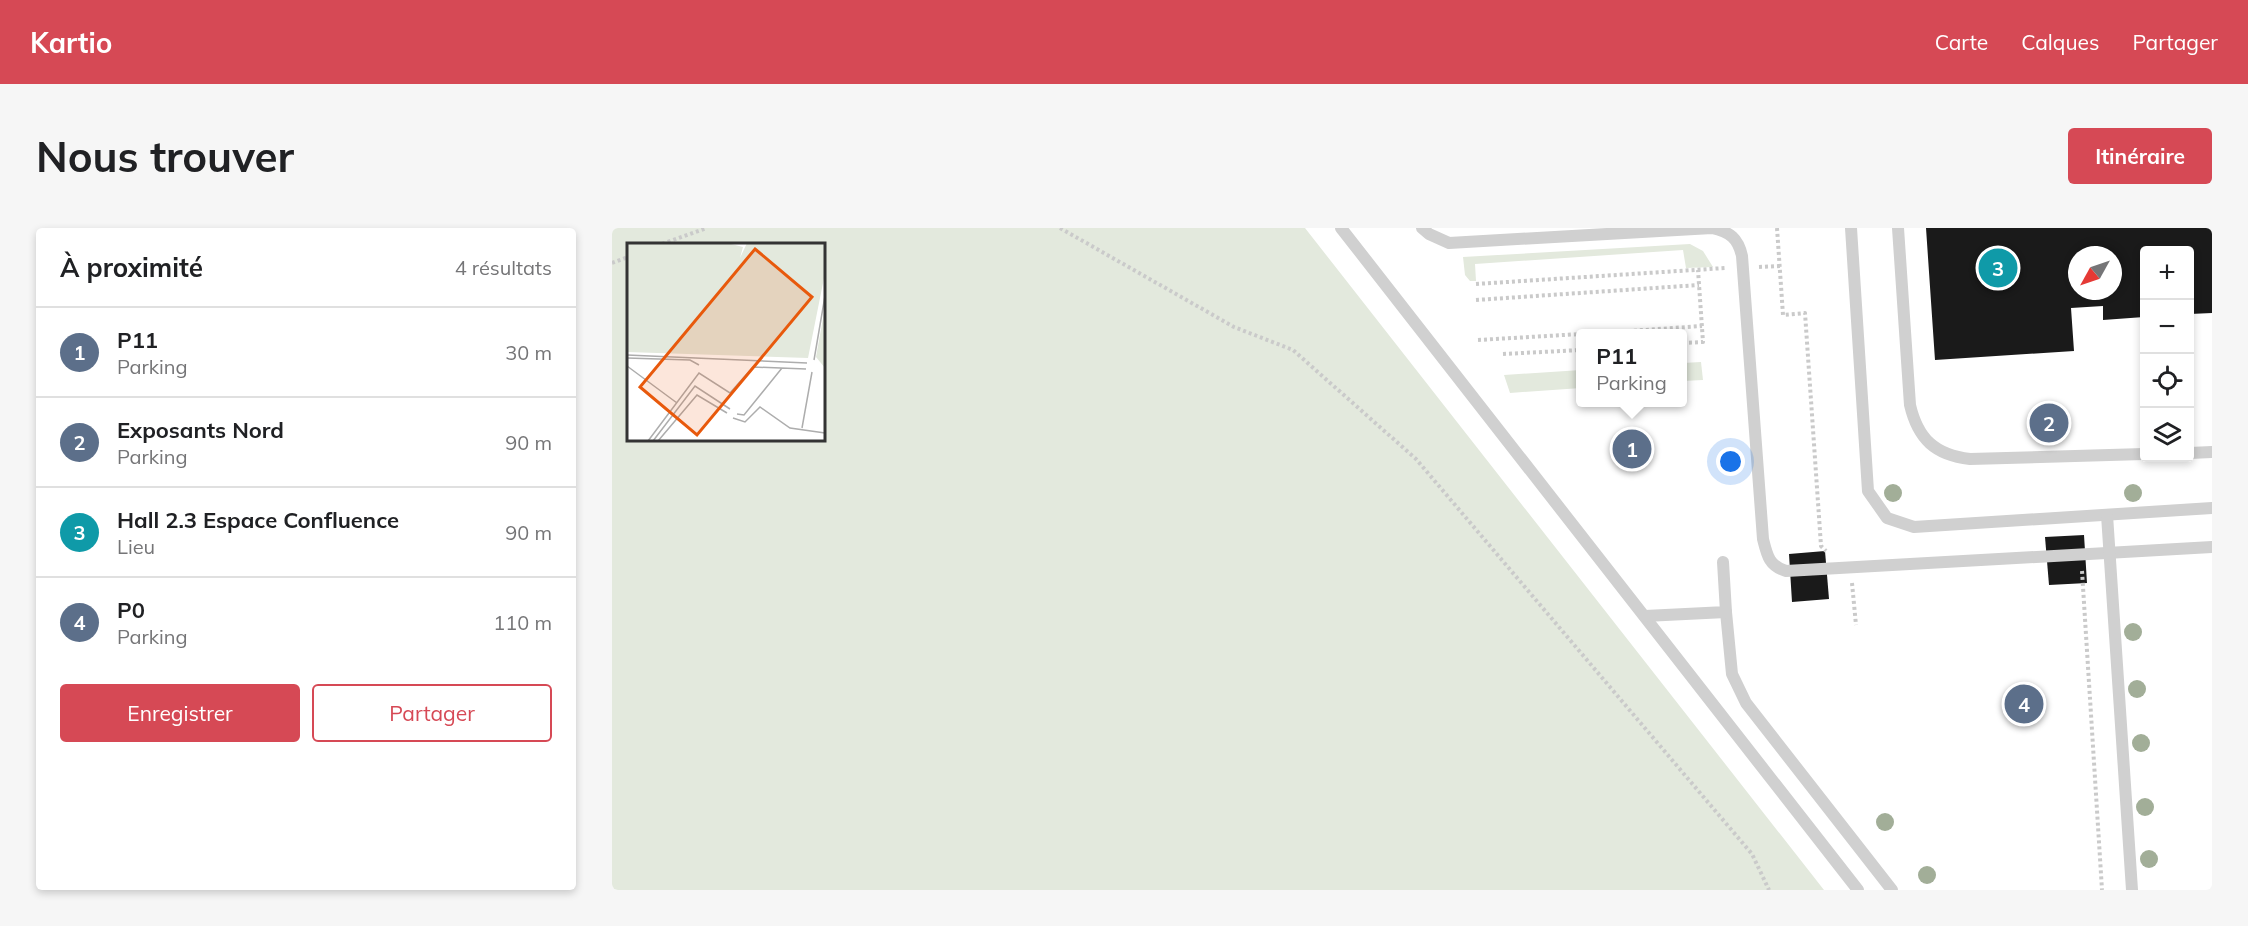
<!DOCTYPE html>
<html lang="fr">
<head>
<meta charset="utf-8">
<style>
	body { margin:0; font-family:Mulish,sans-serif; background:#f6f6f6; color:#202124 }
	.controls { position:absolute; right:18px; top:18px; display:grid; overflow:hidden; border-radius:6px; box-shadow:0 3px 9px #0003 }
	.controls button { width:54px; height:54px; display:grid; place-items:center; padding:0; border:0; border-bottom:2px solid #e0e0e0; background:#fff; color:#202124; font:30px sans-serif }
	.compass { position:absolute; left:1456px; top:18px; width:54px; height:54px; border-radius:50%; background:#fff; box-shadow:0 3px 9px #0003; rotate:230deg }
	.you { position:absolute; left:1119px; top:234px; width:21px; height:21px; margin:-15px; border:4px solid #fff; border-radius:50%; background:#1a73e8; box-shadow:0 0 0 9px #1a73e833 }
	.badge { display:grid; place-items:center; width:39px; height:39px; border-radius:50%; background:#d64955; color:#fff; font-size:20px; font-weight:700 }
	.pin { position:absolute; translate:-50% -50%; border:3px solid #fff; box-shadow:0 2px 6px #0006 }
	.popup { position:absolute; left:964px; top:101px; width:111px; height:78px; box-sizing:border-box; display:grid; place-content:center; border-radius:6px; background:#fff; filter:drop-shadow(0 2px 4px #0005); font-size:20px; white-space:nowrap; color:#757577 }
	.popup b { font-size:22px; color:#202124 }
	.popup::after { content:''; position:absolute; left:50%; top:100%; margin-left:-12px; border:12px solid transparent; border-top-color:#fff }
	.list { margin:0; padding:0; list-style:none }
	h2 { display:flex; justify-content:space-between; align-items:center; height:78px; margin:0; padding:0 24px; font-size:26px }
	h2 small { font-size:20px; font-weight:400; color:#757577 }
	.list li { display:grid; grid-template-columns:39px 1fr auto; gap:18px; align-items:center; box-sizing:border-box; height:90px; padding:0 24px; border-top:2px solid #e0e0e0 }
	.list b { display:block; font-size:22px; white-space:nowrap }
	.list p { margin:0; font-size:20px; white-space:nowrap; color:#757577 }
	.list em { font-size:20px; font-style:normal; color:#757577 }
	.actions { display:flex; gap:12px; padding:18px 24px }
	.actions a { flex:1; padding:14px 0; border:2px solid #d64955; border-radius:6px; text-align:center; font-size:21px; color:#d64955 }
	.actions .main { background:#d64955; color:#fff }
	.icon { flex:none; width:33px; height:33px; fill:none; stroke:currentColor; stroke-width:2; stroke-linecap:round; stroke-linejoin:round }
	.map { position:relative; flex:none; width:1600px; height:662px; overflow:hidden; border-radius:6px }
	header { display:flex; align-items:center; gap:36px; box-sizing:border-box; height:84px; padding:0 30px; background:#d64955; color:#fff }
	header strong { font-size:28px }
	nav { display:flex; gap:33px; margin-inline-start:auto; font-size:21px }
	.intro { display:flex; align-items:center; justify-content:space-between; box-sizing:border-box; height:144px; padding:0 36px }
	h1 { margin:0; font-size:42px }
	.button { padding:15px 27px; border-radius:6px; background:#d64955; color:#fff; font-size:21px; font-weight:700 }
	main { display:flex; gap:36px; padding:0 36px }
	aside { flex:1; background:#fff; border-radius:6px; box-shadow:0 3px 9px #0003 }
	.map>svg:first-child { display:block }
	.green { fill:#e3e9dd; fill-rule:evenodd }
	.building { fill:#1a1a1a; fill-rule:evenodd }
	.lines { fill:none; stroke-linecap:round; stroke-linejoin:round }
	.path { stroke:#cacaca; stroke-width:4; stroke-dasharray:3 3; stroke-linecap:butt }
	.service { stroke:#d0d0d0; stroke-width:12 }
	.tree { fill:#a2ae98 }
	.inset-road { fill:none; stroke:#adadad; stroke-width:1.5 }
	.view { fill:#e8590c; fill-opacity:0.15; stroke:#e8590c; stroke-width:3 }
	.inset-edge { fill:none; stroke:#333; stroke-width:3 }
</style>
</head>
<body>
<header>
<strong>Kartio</strong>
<nav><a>Carte</a><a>Calques</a><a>Partager</a></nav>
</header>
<div class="intro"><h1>Nous trouver</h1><a class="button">Itinéraire</a></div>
<main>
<aside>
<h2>À proximité<small>4 résultats</small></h2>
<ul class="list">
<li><span class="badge" style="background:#5c6f8a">1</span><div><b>P11</b><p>Parking</p></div><em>30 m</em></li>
<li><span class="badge" style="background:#5c6f8a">2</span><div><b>Exposants Nord</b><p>Parking</p></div><em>90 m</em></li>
<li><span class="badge" style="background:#0f9aa8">3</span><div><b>Hall 2.3 Espace Confluence</b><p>Lieu</p></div><em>90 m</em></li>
<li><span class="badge" style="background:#5c6f8a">4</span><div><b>P0</b><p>Parking</p></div><em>110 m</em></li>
</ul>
<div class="actions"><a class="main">Enregistrer</a><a>Partager</a></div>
</aside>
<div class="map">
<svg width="1600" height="662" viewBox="0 0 1600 662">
	<rect width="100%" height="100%" fill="#fff"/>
	<!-- green -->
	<g class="green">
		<path d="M0 0H693L1212 662H0ZM212 16V212H16V16Z"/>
		<path d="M1078 16 1091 23 1101 39 1074 40 1071 22 863 36 864 53H858L853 47 851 29Z"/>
		<path d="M1089 134 1091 152 1071 153V135Z"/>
		<path d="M969 142V160L898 165 892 147Z"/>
	</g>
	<!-- building -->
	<g class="building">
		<path d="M1314 0H1600V85L1578 86V22H1532V89L1491 92V78L1459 80 1462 123 1323 132ZM1465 27H1501V63H1465Z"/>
		<path d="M1472 307 1475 355 1437 357 1433 309Z"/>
		<path d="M1213 323 1217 371 1180 374 1177 326Z"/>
	</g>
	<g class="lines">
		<!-- path -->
		<g class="path">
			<path d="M448 0 622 99 681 122 804 231 1140 626 1157 662"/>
			<path d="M1165 0 1171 87 1193 85 1209 318 1214 323"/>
			<path d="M50 16 95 0"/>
			<path d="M0 35 16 29"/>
			<path d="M1147 39 1168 38"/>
			<path d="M864 56 1113 40"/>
			<path d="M864 72 1087 57"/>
			<path d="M974 106 1090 98"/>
			<path d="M866 112 969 106"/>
			<path d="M1071 115 1091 114 1086 42"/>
			<path d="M891 126 969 122"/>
			<path d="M1470 343 1490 662"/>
			<path d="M1240 355 1244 397"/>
		</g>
		<!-- service -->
		<g class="service">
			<path d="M729 0 1246 662"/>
			<path d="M810 0 817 6 837 15 1100 0C1118 4 1126 10 1130 28L1151 311C1155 327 1157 338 1174 343L1600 319"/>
			<path d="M1239 0 1256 263 1275 290 1302 299 1600 280"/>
			<path d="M1286 0 1298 177C1306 211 1323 227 1358 231L1532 226"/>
			<path d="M1578 225 1600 224"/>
			<path d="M1495 287 1520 662"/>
			<path d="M1114 384 1120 446 1134 475 1280 662"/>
			<path d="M1033 388 1114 384 1111 334"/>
		</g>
	</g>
	<!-- trees -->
	<g class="tree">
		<circle cx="1281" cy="265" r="9"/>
		<circle cx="1521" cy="265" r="9"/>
		<circle cx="1521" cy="404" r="9"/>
		<circle cx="1525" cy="461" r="9"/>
		<circle cx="1529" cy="515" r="9"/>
		<circle cx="1533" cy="579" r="9"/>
		<circle cx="1273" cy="594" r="9"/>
		<circle cx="1537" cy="631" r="9"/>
		<circle cx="1315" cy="647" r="9"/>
	</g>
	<!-- overview -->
	<g transform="translate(15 15)">
		<rect width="198" height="198" fill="#fff"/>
		<path d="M0 0H100L116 4 113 15 120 0H198V30L181 115 0 109ZM198 64V125L189 114Z" fill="#e3e9dd"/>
		<path class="inset-road" d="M0 112 180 120M0 115 63 117 72 122M187 117 198 53M0 123 50 160M110 171 117 172 155 125M106 175 118 179 133 164 163 185 198 190M175 185 185 129M21 198 72 130 103 150 126 124 179 126M26 198 68 143 103 166M31 198 70 152 100 170"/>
		<path class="view" d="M128 6 185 54 70 192 13 144Z"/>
		<rect width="198" height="198" class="inset-edge"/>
	</g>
</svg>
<div class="controls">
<button>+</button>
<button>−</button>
<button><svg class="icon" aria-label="locate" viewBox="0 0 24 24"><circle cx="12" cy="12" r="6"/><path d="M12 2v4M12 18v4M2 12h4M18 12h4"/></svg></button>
<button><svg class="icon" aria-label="layers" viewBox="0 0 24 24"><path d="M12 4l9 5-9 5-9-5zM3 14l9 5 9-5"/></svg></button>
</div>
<svg class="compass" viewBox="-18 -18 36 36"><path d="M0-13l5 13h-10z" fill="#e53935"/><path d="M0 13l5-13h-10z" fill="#757577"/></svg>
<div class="you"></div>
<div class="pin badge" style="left:1020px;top:221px;background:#5c6f8a">1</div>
<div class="popup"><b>P11</b>Parking</div>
<div class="pin badge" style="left:1437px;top:195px;background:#5c6f8a">2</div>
<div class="pin badge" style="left:1386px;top:40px;background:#0f9aa8">3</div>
<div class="pin badge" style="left:1412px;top:476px;background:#5c6f8a">4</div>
</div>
</main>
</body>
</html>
